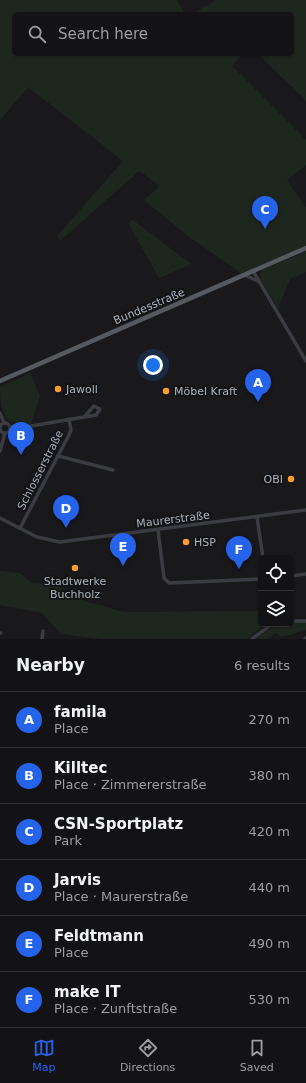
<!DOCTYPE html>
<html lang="en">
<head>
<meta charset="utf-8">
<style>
	body { margin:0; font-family:"DejaVu Sans",sans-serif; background:#1c1c1e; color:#f1f3f6 }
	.controls { position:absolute; right:12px; bottom:12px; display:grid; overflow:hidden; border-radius:6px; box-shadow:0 1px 3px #0004 }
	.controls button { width:36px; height:36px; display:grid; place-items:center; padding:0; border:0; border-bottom:1px solid #323234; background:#131315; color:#f1f3f6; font:20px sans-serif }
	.you { position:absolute; left:153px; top:365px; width:14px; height:14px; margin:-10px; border:3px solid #fff; border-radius:50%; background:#1a73e8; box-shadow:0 0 0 6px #1a73e833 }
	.badge { display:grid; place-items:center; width:26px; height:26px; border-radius:50%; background:#2563eb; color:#fff; font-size:13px; font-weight:700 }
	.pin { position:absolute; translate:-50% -33px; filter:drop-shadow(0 1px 2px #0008) }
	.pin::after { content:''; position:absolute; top:21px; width:14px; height:12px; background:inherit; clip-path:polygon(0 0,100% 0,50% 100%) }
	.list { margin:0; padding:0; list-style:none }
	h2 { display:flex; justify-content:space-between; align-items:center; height:52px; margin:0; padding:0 16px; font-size:17px }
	h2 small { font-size:13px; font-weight:400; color:#9d9ea0 }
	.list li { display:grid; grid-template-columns:26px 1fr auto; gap:12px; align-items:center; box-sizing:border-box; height:56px; padding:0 16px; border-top:1px solid #323234 }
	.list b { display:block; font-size:15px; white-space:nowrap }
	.list p { margin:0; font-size:13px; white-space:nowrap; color:#9d9ea0 }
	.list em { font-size:13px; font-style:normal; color:#9d9ea0 }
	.icon { flex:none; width:22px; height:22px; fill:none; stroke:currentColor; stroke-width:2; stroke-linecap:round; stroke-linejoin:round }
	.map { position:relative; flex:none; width:306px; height:639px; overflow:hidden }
	.search { position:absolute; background:#131315; box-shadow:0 1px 3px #0004; left:12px; right:12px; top:12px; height:44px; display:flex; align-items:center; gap:10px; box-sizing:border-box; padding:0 14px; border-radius:6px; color:#9d9ea0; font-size:15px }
	.sheet { height:388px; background:#131315 }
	nav { display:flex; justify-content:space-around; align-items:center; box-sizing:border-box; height:56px; border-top:1px solid #323234; background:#131315; font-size:11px; color:#9d9ea0 }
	nav a { display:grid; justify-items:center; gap:2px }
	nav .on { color:#2563eb }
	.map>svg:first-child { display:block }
	.green { fill:#1e271e }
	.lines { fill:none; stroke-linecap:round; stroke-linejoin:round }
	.minor { stroke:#3a3c41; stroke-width:3.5 }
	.major { stroke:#555960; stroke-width:4.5 }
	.poi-dot { fill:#ff9c2e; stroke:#141417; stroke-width:1.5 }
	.labels { text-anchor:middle; stroke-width:4; stroke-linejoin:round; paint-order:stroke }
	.street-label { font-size:11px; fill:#aab2bc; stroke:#141417 }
	.poi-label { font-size:11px; fill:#aab2bc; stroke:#141417; text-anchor:start }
</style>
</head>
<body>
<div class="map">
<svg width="306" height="639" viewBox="0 0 306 639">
	<rect width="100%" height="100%" fill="#19191c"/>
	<!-- green -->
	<g class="green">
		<path d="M0 0H177L185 14H14V54H242L232 66 306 140V165L287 180 306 208V248L244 275 188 236 144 200 160 186 139 171 60 241 57 236 123 161 28 87 0 120Z"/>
		<path d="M216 0H306V101L258 54H292V14H192Z"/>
		<path d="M133 220 191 264 159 278 128 223Z"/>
		<path d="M306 251V272L290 279 278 308 261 280 260 274 262 270Z"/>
		<path d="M30 373 40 396 31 424C25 423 18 423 12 422 1 419 0 396 0 387Z"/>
		<path d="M0 571 19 573 33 583 53 584 85 601 124 612 261 611V624H265L247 639H101L61 634 42 613 0 605Z"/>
		<path d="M291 623H306V630L282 637 275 633 267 639H256L268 630 277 625Z"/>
	</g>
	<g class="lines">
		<!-- minor -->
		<g class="minor">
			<path d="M253 271 306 361"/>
			<path d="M244 275 258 281"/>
			<path d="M0 413 4 423"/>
			<circle cx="5" cy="428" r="5"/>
			<path d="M10 427 31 426 96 415 100 409 94 406 85 416"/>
			<path d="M0 451 5 433"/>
			<path d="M58 456 113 470"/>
			<path d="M257 517 263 558"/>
			<path d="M0 518 37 537 60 542 306 510"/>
			<path d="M20 528 69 435 71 430 69 419"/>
			<path d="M158 530 164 578 169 583 261 579"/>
			<path d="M291 576 306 574"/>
			<path d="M291 621H306"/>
			<path d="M0 633H1"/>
			<path d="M42 639 43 631"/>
			<path d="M252 639 272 624"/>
			<path d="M305 639 306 638"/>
		</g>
		<!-- major -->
		<path class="major" d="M0 381 306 248"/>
	</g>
	<!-- markers -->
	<g class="poi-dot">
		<circle cx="58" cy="389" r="4"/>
		<circle cx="166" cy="391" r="4"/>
		<circle cx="291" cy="479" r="4"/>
		<circle cx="186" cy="542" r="4"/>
		<circle cx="75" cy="568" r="4"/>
	</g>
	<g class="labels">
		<!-- street labels -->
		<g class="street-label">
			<text transform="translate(149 306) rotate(-23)" y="4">Bundesstraße</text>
			<text transform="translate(40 470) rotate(-63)" y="4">Schlosserstraße</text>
			<text transform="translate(173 519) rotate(-7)" y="4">Maurerstraße</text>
		</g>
		<!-- poi labels -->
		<g class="poi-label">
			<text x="66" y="393">Jawoll</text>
			<text x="174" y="395">Möbel Kraft</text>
			<text x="283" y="483" text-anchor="end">OBI</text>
			<text x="194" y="546">HSP</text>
			<text x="75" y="585" text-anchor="middle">Stadtwerke<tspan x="75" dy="13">Buchholz</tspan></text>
		</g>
	</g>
</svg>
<div class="controls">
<button><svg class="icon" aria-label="locate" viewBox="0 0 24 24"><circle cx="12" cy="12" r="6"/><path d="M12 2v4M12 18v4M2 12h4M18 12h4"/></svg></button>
<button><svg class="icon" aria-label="layers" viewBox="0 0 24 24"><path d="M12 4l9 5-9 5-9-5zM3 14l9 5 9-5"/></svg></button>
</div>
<div class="you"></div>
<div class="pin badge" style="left:258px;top:402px">A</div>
<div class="pin badge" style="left:21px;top:455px">B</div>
<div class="pin badge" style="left:265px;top:229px">C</div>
<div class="pin badge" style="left:66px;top:528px">D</div>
<div class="pin badge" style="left:123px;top:566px">E</div>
<div class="pin badge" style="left:239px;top:569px">F</div>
<div class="search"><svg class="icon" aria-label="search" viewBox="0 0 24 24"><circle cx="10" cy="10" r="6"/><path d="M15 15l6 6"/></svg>Search here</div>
</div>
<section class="sheet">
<h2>Nearby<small>6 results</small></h2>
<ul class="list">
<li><span class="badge">A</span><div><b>famila</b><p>Place</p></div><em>270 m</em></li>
<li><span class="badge">B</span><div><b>Killtec</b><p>Place · Zimmererstraße</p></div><em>380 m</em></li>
<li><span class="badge">C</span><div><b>CSN-Sportplatz</b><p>Park</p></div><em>420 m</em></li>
<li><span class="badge">D</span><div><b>Jarvis</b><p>Place · Maurerstraße</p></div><em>440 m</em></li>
<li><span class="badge">E</span><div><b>Feldtmann</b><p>Place</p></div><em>490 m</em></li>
<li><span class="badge">F</span><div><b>make IT</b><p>Place · Zunftstraße</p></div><em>530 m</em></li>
</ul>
</section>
<nav>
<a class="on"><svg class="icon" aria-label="map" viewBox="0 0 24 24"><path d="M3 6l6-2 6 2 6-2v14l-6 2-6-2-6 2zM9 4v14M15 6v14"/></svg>Map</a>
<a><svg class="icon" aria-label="directions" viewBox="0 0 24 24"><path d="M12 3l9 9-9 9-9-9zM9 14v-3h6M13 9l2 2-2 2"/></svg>Directions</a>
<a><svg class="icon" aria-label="saved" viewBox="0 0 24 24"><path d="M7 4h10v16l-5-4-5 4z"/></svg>Saved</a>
</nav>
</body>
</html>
